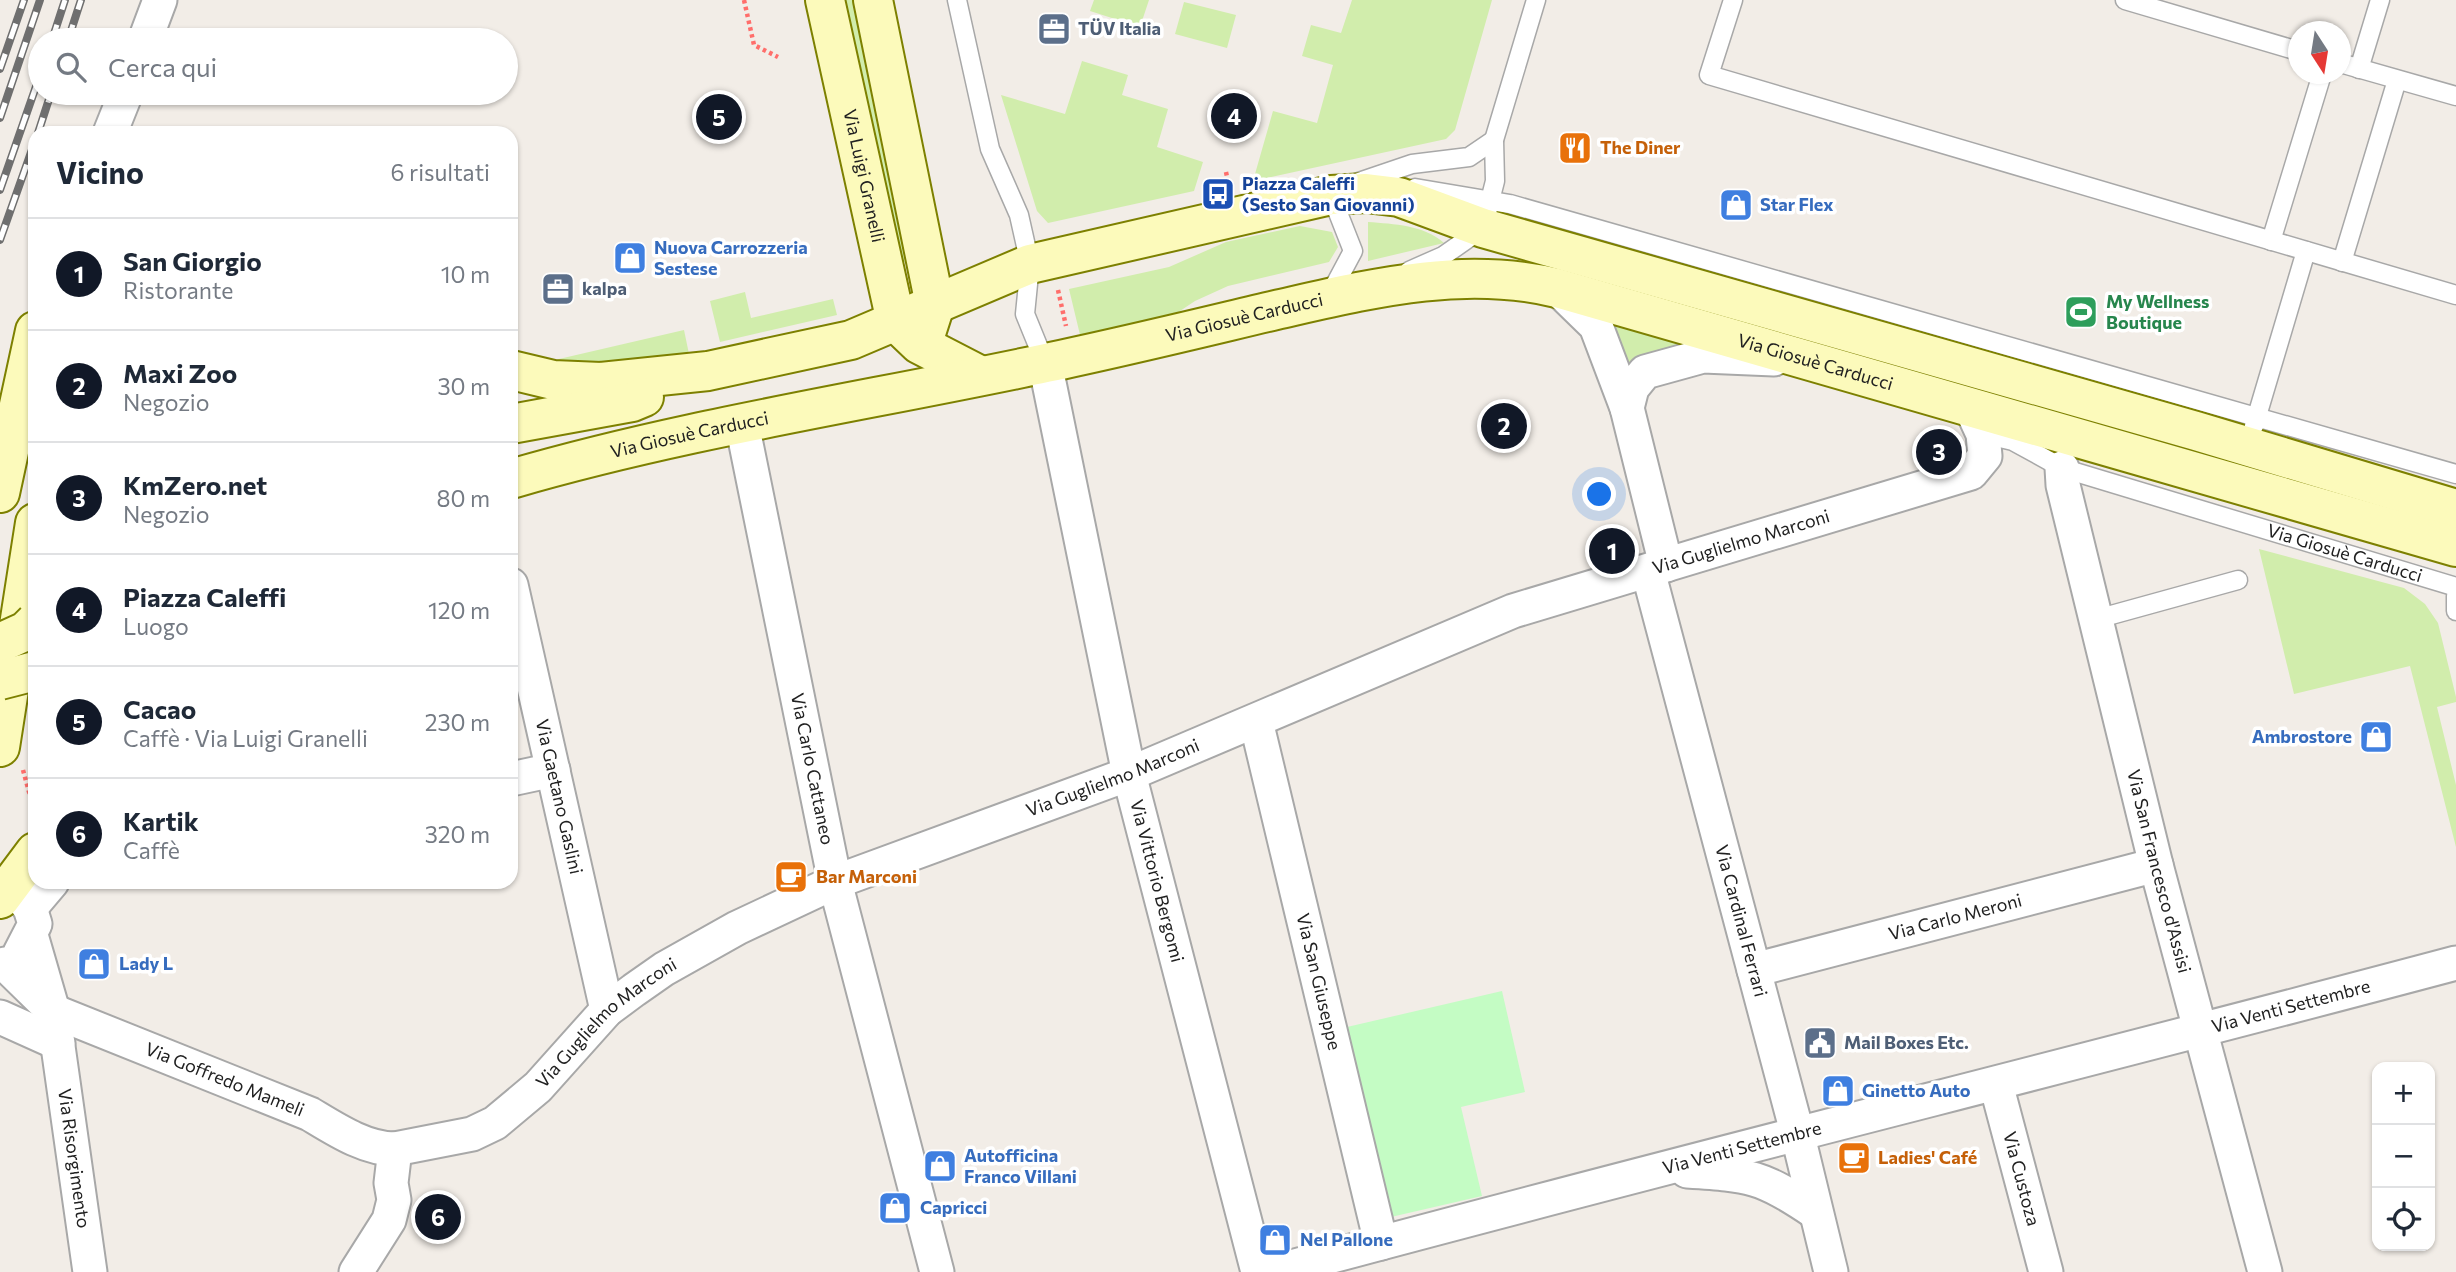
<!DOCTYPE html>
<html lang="it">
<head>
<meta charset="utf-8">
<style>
	body { margin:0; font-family:Commissioner,sans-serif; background:#f6f6f7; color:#1f2937 }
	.controls { position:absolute; right:21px; bottom:21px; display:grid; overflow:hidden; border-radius:14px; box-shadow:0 2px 5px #0004 }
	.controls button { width:63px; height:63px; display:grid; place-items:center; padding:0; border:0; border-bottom:2px solid #e0e1e3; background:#fff; color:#1f2937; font:35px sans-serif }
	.compass { position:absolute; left:2288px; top:21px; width:63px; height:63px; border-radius:50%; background:#fff; box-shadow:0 2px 5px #0004; rotate:168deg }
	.you { position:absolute; left:1600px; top:495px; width:24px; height:24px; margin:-18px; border:5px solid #fff; border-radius:50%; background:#1a73e8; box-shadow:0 0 0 10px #1a73e833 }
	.badge { display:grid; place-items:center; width:46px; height:46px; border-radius:50%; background:#111827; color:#fff; font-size:23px; font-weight:700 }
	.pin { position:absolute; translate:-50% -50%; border:4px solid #fff; box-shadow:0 2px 7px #0006 }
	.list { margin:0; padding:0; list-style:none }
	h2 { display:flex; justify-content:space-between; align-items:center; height:91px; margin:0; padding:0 28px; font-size:30px }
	h2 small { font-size:23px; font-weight:400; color:#747a83 }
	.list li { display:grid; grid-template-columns:46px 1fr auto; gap:21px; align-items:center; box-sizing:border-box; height:112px; padding:0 28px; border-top:2px solid #e0e1e3 }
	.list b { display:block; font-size:26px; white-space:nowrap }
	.list p { margin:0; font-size:23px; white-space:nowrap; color:#747a83 }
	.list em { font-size:23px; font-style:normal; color:#747a83 }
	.icon { flex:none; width:38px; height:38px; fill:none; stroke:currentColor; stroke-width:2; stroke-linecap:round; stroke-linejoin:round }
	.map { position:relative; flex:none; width:2456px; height:1272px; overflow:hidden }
	.search { position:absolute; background:#fff; box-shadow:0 2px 5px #0004; left:28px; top:28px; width:490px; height:77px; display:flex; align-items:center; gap:18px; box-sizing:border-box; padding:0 24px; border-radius:38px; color:#747a83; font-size:26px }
	.panel { position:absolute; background:#fff; box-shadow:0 2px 5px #0004; left:28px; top:126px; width:490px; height:763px; border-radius:21px }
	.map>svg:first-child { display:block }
	.grass { fill:#d1edac }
	.park { fill:#c4fcc4 }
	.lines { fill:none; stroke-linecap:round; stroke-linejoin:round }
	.lane-casing { stroke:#a8a8a8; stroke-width:21 }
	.street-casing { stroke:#a8a8a8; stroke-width:37 }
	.secondary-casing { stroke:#7d8000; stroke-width:42 }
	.path { stroke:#ff6e6b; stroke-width:4.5; stroke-dasharray:3.5 3.5; stroke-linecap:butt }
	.lane { stroke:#fff; stroke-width:18 }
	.street { stroke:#fff; stroke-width:33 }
	.secondary { stroke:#fcfabb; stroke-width:38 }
	.rail-casing { stroke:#6f6f6f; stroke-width:8 }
	.rail { stroke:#fff; stroke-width:5; stroke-dasharray:16; stroke-linecap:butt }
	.secondary-bridge-casing { stroke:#7d8000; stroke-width:42; stroke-linecap:butt }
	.secondary-bridge { stroke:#fcfabb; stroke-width:38 }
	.labels { text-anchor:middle; stroke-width:7; stroke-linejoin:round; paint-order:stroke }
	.service-label { font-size:18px; font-weight:bold; fill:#4e5e75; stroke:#fff; text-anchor:start }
	.food-label { font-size:18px; font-weight:bold; fill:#c56008; stroke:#fff; text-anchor:start }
	.street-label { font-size:18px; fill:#212121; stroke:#fff }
	.transit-label { font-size:18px; font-weight:bold; fill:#164399; stroke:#fff; text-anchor:start }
	.shop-label { font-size:18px; font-weight:bold; fill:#366cbe; stroke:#fff; text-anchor:start }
	.leisure-label { font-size:18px; font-weight:bold; fill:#27864d; stroke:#fff; text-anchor:start }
</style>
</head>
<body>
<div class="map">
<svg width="2456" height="1272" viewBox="0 0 2456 1272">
	<rect width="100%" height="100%" fill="#f2ede7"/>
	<!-- grass -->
	<g class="grass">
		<path d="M844 0H854L910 261 900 263Z"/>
		<path d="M1094 0H1149L1140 27 1090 11Z"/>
		<path d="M1352 0H1492L1455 130 1446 139 1253 181 1273 111 1317 123 1333 65 1302 56 1311 25 1341 33Z"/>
		<path d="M1184 2 1236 15 1227 48 1175 34Z"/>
		<path d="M1082 61 1128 75 1122 95 1168 109 1157 147 1203 162 1194 191 1048 223 1037 211 1001 95 1065 114Z"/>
		<path d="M1368 222C1394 224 1424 225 1444 243L1368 261Z"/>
		<path d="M1300 226 1332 232 1338 247 1329 262 1228 286 1195 301 1168 319 1081 339 1069 289 1169 267 1226 242Z"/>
		<path d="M745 292 751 318 833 299 837 315 720 342 710 301Z"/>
		<path d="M1612 324 1690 347 1621 376Z"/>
		<path d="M684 330 689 354 629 367 546 362Z"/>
		<path d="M2259 549 2404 588 2425 604 2438 623 2456 697V702L2437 707 2456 785V847L2410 666 2294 694Z"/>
	</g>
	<!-- park -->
	<path class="park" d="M1502 991 1525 1092 1461 1107 1482 1196 1391 1217 1347 1027Z"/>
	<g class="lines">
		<defs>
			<g id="lane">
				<path d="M957 0 990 149 1019 215 1030 264 1025 314 1045 363"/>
				<path d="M1733 0 1709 75 2456 295"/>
				<path d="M2125 0 2298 51"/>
				<path d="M2340 63 2456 96"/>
				<path d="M2359 69 2380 0"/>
				<path d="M1356 183 1412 164 1469 157 1494 140"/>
				<path d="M1415 188 1510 204 2456 474"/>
				<path d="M2271 241 2322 74"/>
				<path d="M2342 262 2397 80"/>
				<path d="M1409 271 1443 256 1483 228 1495 181 1494 140 1536 0"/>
				<path d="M1329 296 1353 251 1331 195"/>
				<path d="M2254 426 2306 251"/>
				<path id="s1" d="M1983 434 2013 441 2062 468 2456 587"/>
				<path d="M2456 596V611"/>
				<path d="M2093 620 2238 580"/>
			</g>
			<g id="street">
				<path d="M145 40 160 0"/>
				<path d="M110 133 126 93"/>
				<path d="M1557 288 1596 326 1627 408 1666 565"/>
				<path id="s2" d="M1045 363 1129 774 1258 1272"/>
				<path d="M1627 408 1632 388 1645 372 1703 356 1774 359"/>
				<path id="s3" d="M742 424 835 882 937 1272"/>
				<path id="s4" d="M2062 468 2063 485 2156 865 2265 1272"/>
				<path id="s5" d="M1648 571 1797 1132 1831 1272"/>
				<path id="s6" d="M511 585 607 1010"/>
				<path id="s7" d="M1256 721 1381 1243"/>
				<path d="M511 779 553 770"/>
				<path d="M11 884 30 908 35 924 20 953"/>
				<path d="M30 908 52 882"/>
				<path id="s8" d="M31 935 53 1011 90 1272"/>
				<path id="s9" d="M5 964 53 1011 310 1114C335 1129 365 1149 395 1149"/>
				<path id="s10" d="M1754 970 2156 865"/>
				<path d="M0 1017 58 1043"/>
				<path id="s11" d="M1996 1084 2046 1272"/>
				<path d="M1687 1171C1751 1175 1761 1176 1815 1212"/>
				<path id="s12" d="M356 1272 389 1220 394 1200 391 1183 395 1149 472 1134 495 1123 538 1087 607 1010 634 990 664 969 737 928 835 882 1129 774 1513 611 1971 473 1985 456 1983 434 1971 408"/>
				<path id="s13" d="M1273 1272C1666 1165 2062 1068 2456 963"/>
			</g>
			<g id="secondary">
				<path id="s14" d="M825 0 896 322 919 344 979 375"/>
				<path d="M873 0 935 305 927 330"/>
				<path d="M511 370 553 380 601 382 708 371 851 340 1030 264 1331 195 1366 193 1399 197 1483 228 2196 431 2456 509"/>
				<path d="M511 424 632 402 644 397"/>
				<path id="s15" d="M511 479C686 428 868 401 1046 363 1123 347 1200 328 1276 310 1369 289 1462 265 1557 288L2456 547"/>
				<path d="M0 493 35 331"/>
				<path d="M0 747 35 523"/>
				<path d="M0 899 35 852"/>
			</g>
		</defs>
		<!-- lane casing -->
		<use href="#lane" class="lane-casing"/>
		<!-- street casing -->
		<use href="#street" class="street-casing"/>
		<!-- secondary casing -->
		<use href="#secondary" class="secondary-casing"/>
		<!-- path -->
		<g class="path">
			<path d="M744 0 754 45 778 57"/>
			<path d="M1226 172 1229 186"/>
			<path d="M1058 290 1066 326"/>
			<path d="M23 770 29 792 35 802"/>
		</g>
		<!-- lane -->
		<use href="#lane" class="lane"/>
		<!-- street -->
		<use href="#street" class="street"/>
		<!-- secondary -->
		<use href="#secondary" class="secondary"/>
		<defs>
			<g id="rail">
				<path d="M52 40 65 0"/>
				<path d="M68 40 81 0"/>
				<path d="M0 69 24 0"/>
				<path d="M0 118 40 0"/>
				<path d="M38 133 51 93"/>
				<path d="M0 190 40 75"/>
				<path d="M0 240 35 141"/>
			</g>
		</defs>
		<!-- rail casing -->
		<use href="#rail" class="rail-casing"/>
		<!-- rail -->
		<use href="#rail" class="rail"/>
		<defs>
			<g id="secondary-bridge">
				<path d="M0 643 26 631 35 622"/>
				<path d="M0 680 35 671"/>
			</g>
		</defs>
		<!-- secondary-bridge casing -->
		<use href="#secondary-bridge" class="secondary-bridge-casing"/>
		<!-- secondary-bridge -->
		<use href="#secondary-bridge" class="secondary-bridge"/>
	</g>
	<!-- icons -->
	<defs>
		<symbol id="office-square" viewBox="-11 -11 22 22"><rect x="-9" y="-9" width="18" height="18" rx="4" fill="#5c6f8a" stroke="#fff"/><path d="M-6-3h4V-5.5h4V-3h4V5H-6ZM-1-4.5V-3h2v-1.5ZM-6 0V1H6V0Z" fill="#fff"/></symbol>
		<symbol id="restaurant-square" viewBox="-11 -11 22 22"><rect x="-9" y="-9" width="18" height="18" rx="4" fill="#e8710a" stroke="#fff"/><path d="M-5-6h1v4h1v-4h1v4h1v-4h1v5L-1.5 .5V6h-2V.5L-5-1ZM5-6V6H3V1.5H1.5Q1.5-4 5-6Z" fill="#fff"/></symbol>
		<symbol id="bus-square" viewBox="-11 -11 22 22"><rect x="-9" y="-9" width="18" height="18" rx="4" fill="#1a4fb4" stroke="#fff"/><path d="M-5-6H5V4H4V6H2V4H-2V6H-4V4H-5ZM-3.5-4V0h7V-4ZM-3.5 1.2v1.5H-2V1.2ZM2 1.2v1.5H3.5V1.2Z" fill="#fff"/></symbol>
		<symbol id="shop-square" viewBox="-11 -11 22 22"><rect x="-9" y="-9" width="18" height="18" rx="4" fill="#3f7fe0" stroke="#fff"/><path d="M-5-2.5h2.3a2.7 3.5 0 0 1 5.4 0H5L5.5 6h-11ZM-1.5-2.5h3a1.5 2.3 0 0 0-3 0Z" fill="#fff"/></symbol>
		<symbol id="stadium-square" viewBox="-11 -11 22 22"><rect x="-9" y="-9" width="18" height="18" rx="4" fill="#2e9e5b" stroke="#fff"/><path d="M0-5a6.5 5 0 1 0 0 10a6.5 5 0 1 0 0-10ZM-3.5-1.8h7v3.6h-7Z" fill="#fff"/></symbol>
		<symbol id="cafe-square" viewBox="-11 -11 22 22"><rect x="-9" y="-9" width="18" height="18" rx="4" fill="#e8710a" stroke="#fff"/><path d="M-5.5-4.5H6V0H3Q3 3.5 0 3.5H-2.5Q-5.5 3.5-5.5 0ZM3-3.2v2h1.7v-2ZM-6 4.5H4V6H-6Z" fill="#fff"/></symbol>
		<symbol id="civic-square" viewBox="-11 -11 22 22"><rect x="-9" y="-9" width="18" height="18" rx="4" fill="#5c6f8a" stroke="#fff"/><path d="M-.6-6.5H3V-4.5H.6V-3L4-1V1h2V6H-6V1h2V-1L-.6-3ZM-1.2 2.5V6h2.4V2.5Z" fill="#fff"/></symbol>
	</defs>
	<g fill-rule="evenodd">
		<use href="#office-square" x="1035" y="10" width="38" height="38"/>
		<use href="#restaurant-square" x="1556" y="129" width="38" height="38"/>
		<use href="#bus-square" x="1199" y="175" width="38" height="38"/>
		<use href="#shop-square" x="1717" y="186" width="38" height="38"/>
		<use href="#shop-square" x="611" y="239" width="38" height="38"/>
		<use href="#office-square" x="539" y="270" width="38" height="38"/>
		<use href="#stadium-square" x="2062" y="293" width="38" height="38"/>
		<use href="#shop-square" x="2357" y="718" width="38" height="38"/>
		<use href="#cafe-square" x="772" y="858" width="38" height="38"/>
		<use href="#shop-square" x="75" y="945" width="38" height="38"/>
		<use href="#civic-square" x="1801" y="1024" width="38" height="38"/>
		<use href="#shop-square" x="1819" y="1072" width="38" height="38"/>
		<use href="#cafe-square" x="1835" y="1139" width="38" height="38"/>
		<use href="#shop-square" x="921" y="1147" width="38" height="38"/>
		<use href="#shop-square" x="876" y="1189" width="38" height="38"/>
		<use href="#shop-square" x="1256" y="1221" width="38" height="38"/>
	</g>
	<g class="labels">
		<!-- service labels -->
		<g class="service-label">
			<text x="1078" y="35">TÜV Italia</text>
			<text x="582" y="295">kalpa</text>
			<text x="1844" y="1049">Mail Boxes Etc.</text>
		</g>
		<!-- food labels -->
		<g class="food-label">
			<text x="1600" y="154">The Diner</text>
			<text x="816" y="883">Bar Marconi</text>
			<text x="1878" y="1164">Ladies' Café</text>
		</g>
		<!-- street labels -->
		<g class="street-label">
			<text dy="6" stroke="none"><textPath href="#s14" startOffset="180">Via Luigi Granelli</textPath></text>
			<text dy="6" stroke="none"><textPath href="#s15" startOffset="751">Via Giosuè Carducci</textPath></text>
			<text dy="6" stroke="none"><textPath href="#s15" startOffset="1337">Via Giosuè Carducci</textPath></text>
			<text dy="6" stroke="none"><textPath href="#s15" startOffset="184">Via Giosuè Carducci</textPath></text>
			<text dy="6" stroke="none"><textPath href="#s12" startOffset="1628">Via Guglielmo Marconi</textPath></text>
			<text dy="6" stroke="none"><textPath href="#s1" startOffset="382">Via Giosuè Carducci</textPath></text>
			<text dy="6" stroke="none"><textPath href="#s3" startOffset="352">Via Carlo Cattaneo</textPath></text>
			<text dy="6" stroke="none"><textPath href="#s12" startOffset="956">Via Guglielmo Marconi</textPath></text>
			<text dy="6" stroke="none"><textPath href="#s6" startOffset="217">Via Gaetano Gaslini</textPath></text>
			<text dy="6" stroke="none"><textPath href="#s4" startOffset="415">Via San Francesco d'Assisi</textPath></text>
			<text dy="6" stroke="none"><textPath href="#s2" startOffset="530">Via Vittorio Bergomi</textPath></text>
			<text dy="6" stroke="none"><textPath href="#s10" startOffset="208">Via Carlo Meroni</textPath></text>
			<text dy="6" stroke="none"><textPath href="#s5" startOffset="362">Via Cardinal Ferrari</textPath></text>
			<text dy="6" stroke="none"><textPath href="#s7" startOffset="268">Via San Giuseppe</textPath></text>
			<text dy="6" stroke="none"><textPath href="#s13" startOffset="1052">Via Venti Settembre</textPath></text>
			<text dy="6" stroke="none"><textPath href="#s12" startOffset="388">Via Guglielmo Marconi</textPath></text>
			<text dy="6" stroke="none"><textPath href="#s9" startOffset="252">Via Goffredo Mameli</textPath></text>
			<text dy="6" stroke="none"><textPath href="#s13" startOffset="485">Via Venti Settembre</textPath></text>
			<text dy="6" stroke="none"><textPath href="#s8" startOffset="228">Via Risorgimento</textPath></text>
			<text dy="6" stroke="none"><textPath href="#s11" startOffset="98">Via Custoza</textPath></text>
		</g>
		<!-- transit labels -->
		<g class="transit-label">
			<text x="1242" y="190">Piazza Caleffi<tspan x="1242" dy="21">(Sesto San Giovanni)</tspan></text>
		</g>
		<!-- shop labels -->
		<g class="shop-label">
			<text x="1760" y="211">Star Flex</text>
			<text x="654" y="254">Nuova Carrozzeria<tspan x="654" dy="21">Sestese</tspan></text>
			<text x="2352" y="743" text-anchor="end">Ambrostore</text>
			<text x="119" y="970">Lady L</text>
			<text x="1862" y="1097">Ginetto Auto</text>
			<text x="964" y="1162">Autofficina<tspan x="964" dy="21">Franco Villani</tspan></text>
			<text x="920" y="1214">Capricci</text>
			<text x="1300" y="1246">Nel Pallone</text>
		</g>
		<!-- leisure labels -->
		<g class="leisure-label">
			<text x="2106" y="308">My Wellness<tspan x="2106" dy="21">Boutique</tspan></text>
		</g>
	</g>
</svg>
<div class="controls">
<button>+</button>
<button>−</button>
<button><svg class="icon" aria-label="locate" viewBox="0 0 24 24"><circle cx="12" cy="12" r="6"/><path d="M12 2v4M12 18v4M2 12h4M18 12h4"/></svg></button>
</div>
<svg class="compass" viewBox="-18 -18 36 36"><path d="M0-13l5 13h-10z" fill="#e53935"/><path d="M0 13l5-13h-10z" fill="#747a83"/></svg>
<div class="you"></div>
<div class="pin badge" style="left:1612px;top:551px">1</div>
<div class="pin badge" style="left:1504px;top:426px">2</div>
<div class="pin badge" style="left:1939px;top:452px">3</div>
<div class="pin badge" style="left:1234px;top:116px">4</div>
<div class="pin badge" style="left:719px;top:117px">5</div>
<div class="pin badge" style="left:438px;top:1217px">6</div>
<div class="search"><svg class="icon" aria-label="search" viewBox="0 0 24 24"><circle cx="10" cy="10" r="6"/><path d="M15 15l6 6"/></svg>Cerca qui</div>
<section class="panel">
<h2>Vicino<small>6 risultati</small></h2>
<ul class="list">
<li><span class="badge">1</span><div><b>San Giorgio</b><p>Ristorante</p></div><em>10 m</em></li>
<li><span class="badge">2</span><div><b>Maxi Zoo</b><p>Negozio</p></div><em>30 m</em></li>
<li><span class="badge">3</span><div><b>KmZero.net</b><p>Negozio</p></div><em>80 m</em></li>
<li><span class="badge">4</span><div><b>Piazza Caleffi</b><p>Luogo</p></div><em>120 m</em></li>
<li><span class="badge">5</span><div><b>Cacao</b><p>Caffè · Via Luigi Granelli</p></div><em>230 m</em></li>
<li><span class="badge">6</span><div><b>Kartik</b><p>Caffè</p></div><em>320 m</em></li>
</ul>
</section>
</div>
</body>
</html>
